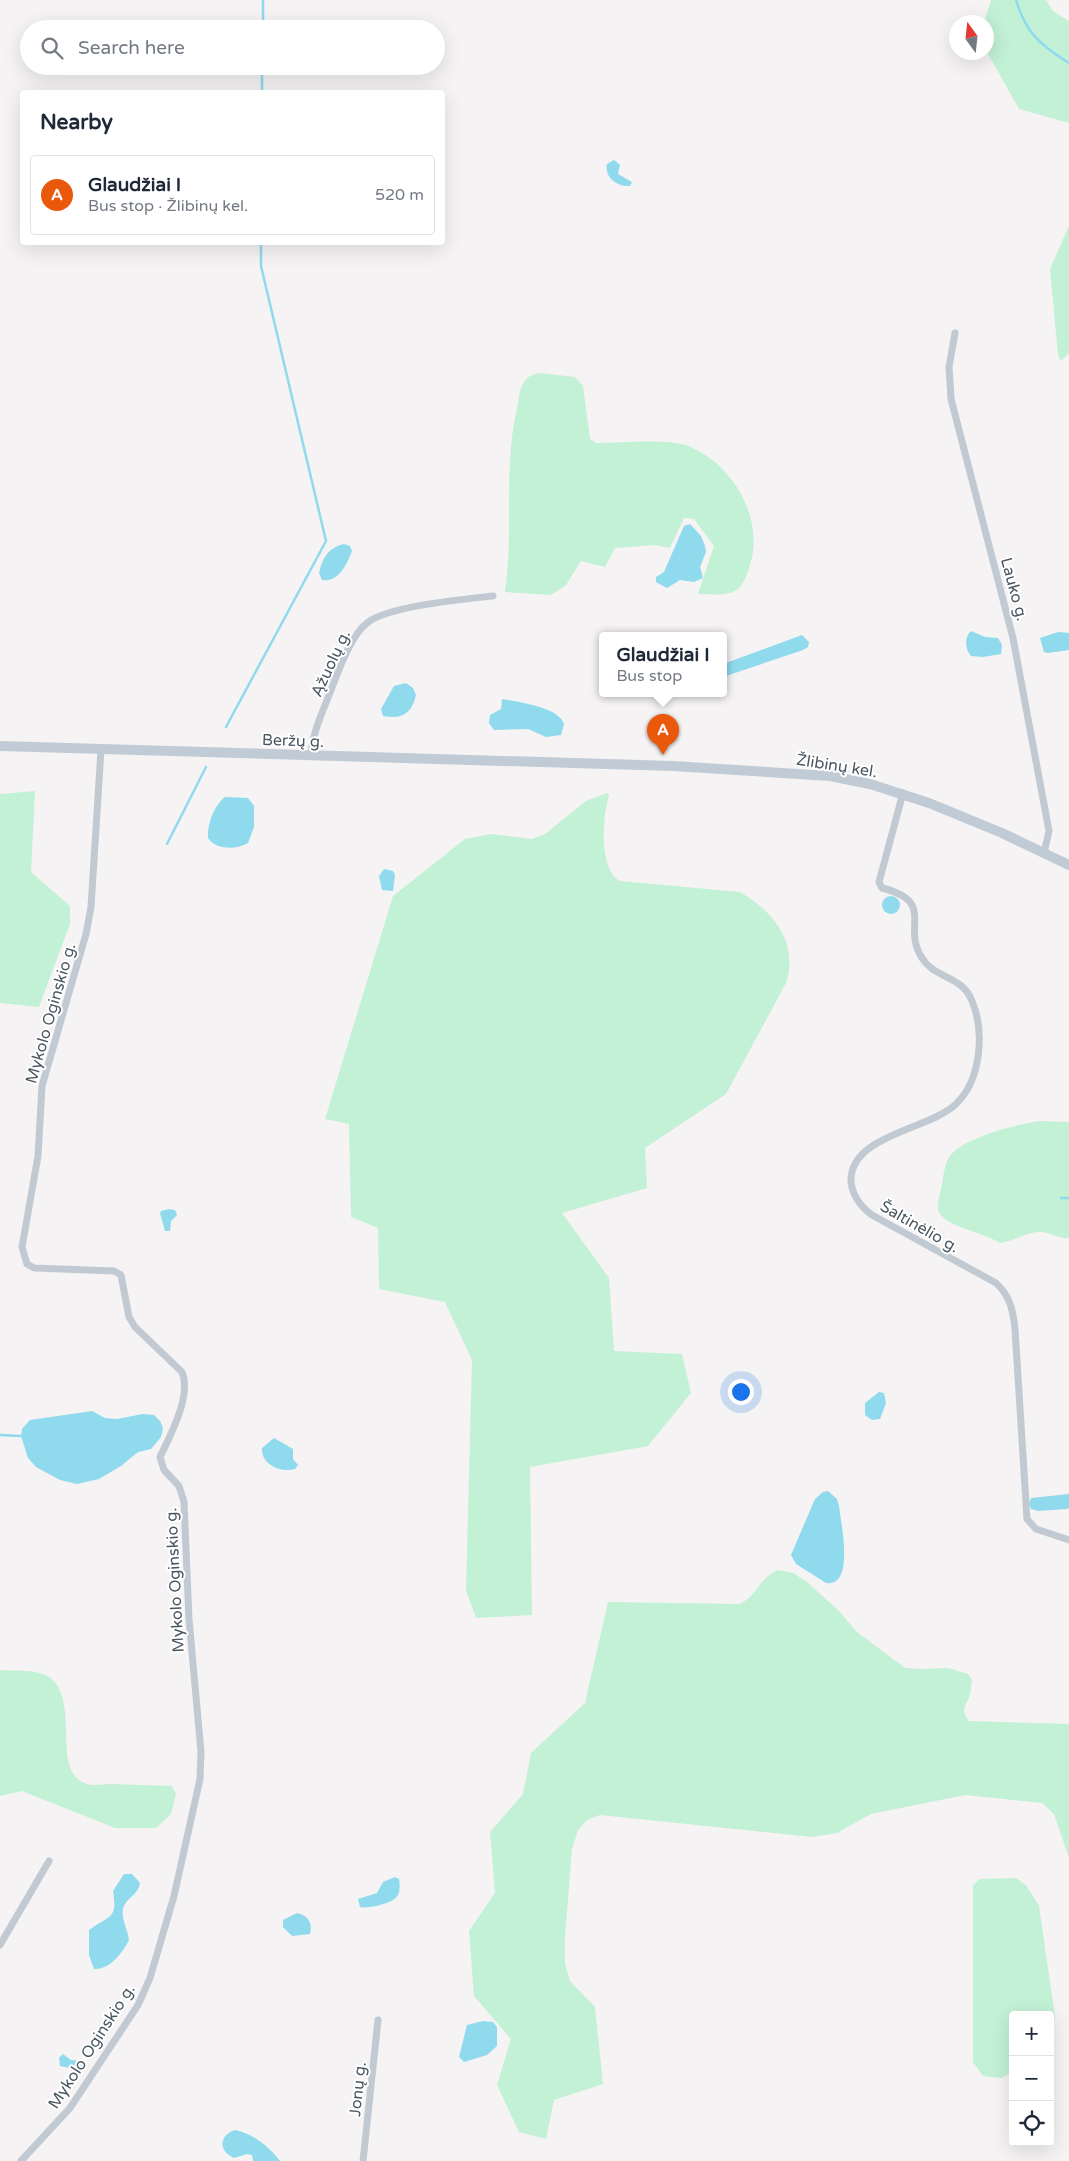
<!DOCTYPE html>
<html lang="en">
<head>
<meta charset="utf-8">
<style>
	body { margin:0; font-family:"Varela Round",sans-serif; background:#f2f2f3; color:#1f2937 }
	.controls { position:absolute; right:15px; bottom:15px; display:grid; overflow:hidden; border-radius:5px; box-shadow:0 5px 20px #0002 }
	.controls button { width:45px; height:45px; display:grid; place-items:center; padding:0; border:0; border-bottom:1px solid #e0e1e3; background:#fff; color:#1f2937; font:25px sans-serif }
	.compass { position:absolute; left:949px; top:15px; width:45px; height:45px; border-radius:50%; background:#fff; box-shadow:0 5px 20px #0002; rotate:345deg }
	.you { position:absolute; left:740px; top:1391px; width:18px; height:18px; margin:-12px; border:4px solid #fff; border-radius:50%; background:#1a73e8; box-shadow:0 0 0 8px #1a73e833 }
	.badge { display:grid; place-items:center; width:32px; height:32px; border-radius:50%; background:#ea580c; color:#fff; font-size:16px; font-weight:700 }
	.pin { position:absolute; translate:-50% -41px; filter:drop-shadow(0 1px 2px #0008) }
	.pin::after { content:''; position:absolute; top:26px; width:18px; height:15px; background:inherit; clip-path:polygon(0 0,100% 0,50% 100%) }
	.popup { position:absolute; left:599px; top:632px; width:128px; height:65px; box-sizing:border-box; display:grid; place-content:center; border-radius:5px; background:#fff; filter:drop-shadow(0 1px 4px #0005); font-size:16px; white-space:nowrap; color:#747a83 }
	.popup b { font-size:19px; color:#1f2937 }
	.popup::after { content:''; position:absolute; left:50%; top:100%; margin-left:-10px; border:10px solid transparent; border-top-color:#fff }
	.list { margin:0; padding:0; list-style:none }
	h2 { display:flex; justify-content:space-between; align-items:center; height:65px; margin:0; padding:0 20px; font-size:21px }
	h2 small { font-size:16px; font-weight:400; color:#747a83 }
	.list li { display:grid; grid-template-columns:32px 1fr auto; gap:15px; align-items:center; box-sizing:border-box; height:80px; margin:0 10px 10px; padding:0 10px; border:1px solid #e0e1e3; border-radius:5px }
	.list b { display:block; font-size:19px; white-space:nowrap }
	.list p { margin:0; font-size:16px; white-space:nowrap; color:#747a83 }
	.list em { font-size:16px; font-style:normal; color:#747a83 }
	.icon { flex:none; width:28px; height:28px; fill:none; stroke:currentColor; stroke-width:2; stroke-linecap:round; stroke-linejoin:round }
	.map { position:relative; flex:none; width:1069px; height:2161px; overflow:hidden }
	.search { position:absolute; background:#fff; box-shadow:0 5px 20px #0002; left:20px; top:20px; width:425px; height:55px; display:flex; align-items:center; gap:12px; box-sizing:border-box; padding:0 18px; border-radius:28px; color:#747a83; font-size:19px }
	.panel { position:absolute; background:#fff; box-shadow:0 5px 20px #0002; left:20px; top:90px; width:425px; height:155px; border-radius:5px }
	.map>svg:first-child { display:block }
	.green { fill:#c3f1d5 }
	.water { fill:#90daee }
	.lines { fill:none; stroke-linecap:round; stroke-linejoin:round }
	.stream { stroke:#90daee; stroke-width:2.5 }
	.minor { stroke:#c1cad2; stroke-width:7 }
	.secondary { stroke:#c1cbd6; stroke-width:10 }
	.labels { text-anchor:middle; stroke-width:4; stroke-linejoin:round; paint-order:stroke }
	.street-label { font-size:16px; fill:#4a5661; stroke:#fff }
</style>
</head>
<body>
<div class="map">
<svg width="1069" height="2161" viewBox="0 0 1069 2161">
	<rect width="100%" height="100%" fill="#f5f3f3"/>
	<!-- green -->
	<g class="green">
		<path d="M991 0H1046L1053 11 1069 21V123L1019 109 987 52 986 22H984Z"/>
		<path d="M1069 226V353L1061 361 1058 355 1050 269Z"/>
		<path d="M539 373 575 377 583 386 590 439 596 443C620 443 668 438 688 446 734 464 766 521 749 568 747 574 744 583 739 588 730 597 710 594 698 594L714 546 694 519 684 518 670 548 655 545 615 548 605 567 581 561 566 585 551 595 505 592C514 531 503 469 517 408 519 400 519 389 524 382 528 376 532 375 539 373Z"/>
		<path d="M35 791 31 872 70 906V924L39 1007 0 1003V794Z"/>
		<path d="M607 793 609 796C602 817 599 870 620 881L740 892C774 912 799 943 786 983L726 1094 645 1148 647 1188 562 1213 609 1278 614 1351 682 1354 691 1393 648 1446 530 1467 532 1615 476 1618 466 1591 472 1360 445 1302 379 1289 378 1228 351 1217 349 1124 325 1119 393 896 465 839 491 834 532 839 545 834 586 801Z"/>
		<path d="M1039 1121 1069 1122V1238C1058 1239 1050 1231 1038 1232 1026 1233 1013 1241 1000 1243 983 1232 951 1228 941 1215 935 1208 939 1198 941 1190 943 1180 944 1164 950 1156 965 1137 1016 1125 1039 1121Z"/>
		<path d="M778 1570 793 1573 807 1582 839 1611 857 1632 905 1668 921 1669 948 1668 968 1674 972 1680C971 1686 971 1693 969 1698 964 1708 961 1710 969 1721L1069 1724V1858L1054 1814 1042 1803 965 1795 871 1814 837 1833 812 1837 600 1815 587 1820 578 1830 572 1849 565 1936V1964L570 1981 595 2007 603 2084 554 2100 546 2139 519 2132 497 2085 511 2039 474 1996 469 1931 495 1893 490 1832 523 1794 531 1753 585 1703 608 1602 740 1604C759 1594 758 1579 778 1570Z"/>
		<path d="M0 1670C14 1671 37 1669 49 1677 82 1700 49 1772 87 1784 94 1786 103 1784 110 1784 131 1785 151 1785 172 1786L176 1794 171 1814 156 1828H115L22 1791 0 1796Z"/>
		<path d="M1016 1878 1026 1885 1039 1906 1055 2017 1050 2040V2015H1013V2072L1001 2078 983 2076 973 2062V1885L980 1879Z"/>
	</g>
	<!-- water -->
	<g class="water">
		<path d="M614 160 620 165 618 174 632 182 630 186C618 187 604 178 607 164Z"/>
		<path d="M690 524 701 536 705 546 706 552 700 567 703 578 694 582 680 580 667 588 656 582V577L664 572 684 526Z"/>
		<path d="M344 544 350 546 352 551C347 564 338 583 322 580L319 573C322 558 329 547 344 544Z"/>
		<path d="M971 631 985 637 998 638 1002 645 1001 654 983 657 971 656C965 649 964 637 971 631Z"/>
		<path d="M1058 632 1069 633V650L1048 653 1044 652 1040 638Z"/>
		<path d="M802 635 809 642 808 647 803 650 723 677V664Z"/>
		<path d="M406 683 413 688 416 695C412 713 402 720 383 716L381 709 394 686Z"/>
		<path d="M502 699C518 702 559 707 564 724L561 735 546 737 528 729 494 730 489 723 490 715 501 709Z"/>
		<path d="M225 797 248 798 254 806V827L248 843C236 850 216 850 208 838 207 825 214 805 225 797Z"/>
		<path d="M384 869 393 871 395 875 393 891 382 890 379 876Z"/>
		<circle cx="891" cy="905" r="9"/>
		<path d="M169 1209 175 1210 177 1215 171 1221 170 1231H165L160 1213 161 1211Z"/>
		<path d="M879 1392 884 1393 886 1403 880 1419 872 1420 865 1415V1403Z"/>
		<path d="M92 1411 105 1418 117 1419 143 1414 154 1415 160 1421 163 1428 161 1437 151 1449 138 1452 121 1466 99 1479 77 1484 60 1480 36 1467 28 1458 21 1436 22 1429 30 1420Z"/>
		<path d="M274 1438 293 1449V1459L298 1465 295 1469C281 1473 261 1465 262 1448Z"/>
		<path d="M828 1491 837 1499 839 1506C841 1523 855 1588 826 1583L796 1564 791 1555 815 1499 823 1492Z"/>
		<path d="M1069 1494V1508L1067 1509 1038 1511 1031 1509 1029 1504 1031 1498Z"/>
		<path d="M124 1874H132L140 1883C138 1896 126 1897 123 1909 121 1919 128 1930 129 1940 123 1952 110 1970 94 1969L89 1955V1930C109 1915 118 1920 113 1891Z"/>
		<path d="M395 1877 399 1879C400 1883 400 1891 398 1895 395 1903 368 1909 360 1907L358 1899 377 1893 383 1882Z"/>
		<path d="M297 1913C308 1916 313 1922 310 1934L292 1936 283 1927V1920Z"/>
		<path d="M483 2021 493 2022 497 2027V2046L487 2055 464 2062 459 2057 467 2025Z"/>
		<path d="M63 2054 71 2060 82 2061 84 2068 79 2070 60 2066 59 2058Z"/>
		<path d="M235 2130C252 2133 270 2147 280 2161H253L252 2155 247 2154 234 2158C218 2151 219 2135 235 2130Z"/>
	</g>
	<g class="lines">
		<!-- stream -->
		<g class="stream">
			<path d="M1016 0C1026 33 1040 45 1069 63"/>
			<path d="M263 29V0"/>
			<path d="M262 92V66"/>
			<path d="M226 727 326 541 261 266V242"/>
			<path d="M167 844 206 767"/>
			<path d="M1061 1198H1069"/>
			<path d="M0 1435 21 1436"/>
		</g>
		<!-- minor -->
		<g class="minor">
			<path d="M955 333 949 367 951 399 1013 638 1049 831 1044 853"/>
			<path d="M311 756C312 733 323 711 331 690 338 672 351 635 367 623 387 606 466 599 493 596"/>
			<path d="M903 793 879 882 882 888C937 902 901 926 922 958 935 979 962 975 972 1001 985 1032 981 1080 956 1104 929 1130 850 1135 851 1181 852 1196 860 1206 872 1215L996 1283C1010 1296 1013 1310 1015 1329L1027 1519 1036 1529 1069 1540"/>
			<path d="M0 1945 49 1861"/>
			<path d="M21 2161 70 2108 138 2005 150 1978 174 1896 200 1779 201 1752 189 1619 184 1502 179 1486 164 1470 160 1457C170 1436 192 1396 182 1372L135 1327 129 1317 121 1275 114 1271 34 1268 27 1264 22 1247 38 1156 42 1086 86 934 91 907 101 750"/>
			<path d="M363 2161 378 2020"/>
		</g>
		<!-- secondary -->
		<path class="secondary" d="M0 746 673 766 830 776 870 784 929 803 1002 833 1069 865"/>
	</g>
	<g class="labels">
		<!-- street labels -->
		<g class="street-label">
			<text transform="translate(1015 589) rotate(75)" y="6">Lauko g.</text>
			<text transform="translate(330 663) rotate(-65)" y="6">Ąžuolų g.</text>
			<text transform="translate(293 740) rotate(2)" y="6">Beržų g.</text>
			<text transform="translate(837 765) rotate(9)" y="6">Žlibinų kel.</text>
			<text transform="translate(50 1013) rotate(-74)" y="6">Mykolo Oginskio g.</text>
			<text transform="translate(920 1226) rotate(30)" y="6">Šaltinėlio g.</text>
			<text transform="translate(174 1580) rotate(-93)" y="6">Mykolo Oginskio g.</text>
			<text transform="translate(91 2046) rotate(-57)" y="6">Mykolo Oginskio g.</text>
			<text transform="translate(357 2089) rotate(-84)" y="6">Jonų g.</text>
		</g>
	</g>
</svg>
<div class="controls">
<button>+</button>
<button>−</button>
<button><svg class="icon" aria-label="locate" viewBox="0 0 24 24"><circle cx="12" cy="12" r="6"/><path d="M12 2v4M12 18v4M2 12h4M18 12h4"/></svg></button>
</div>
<svg class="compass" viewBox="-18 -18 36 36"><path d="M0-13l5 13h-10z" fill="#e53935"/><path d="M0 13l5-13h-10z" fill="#747a83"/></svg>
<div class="you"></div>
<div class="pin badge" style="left:663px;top:755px">A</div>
<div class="popup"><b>Glaudžiai I</b>Bus stop</div>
<div class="search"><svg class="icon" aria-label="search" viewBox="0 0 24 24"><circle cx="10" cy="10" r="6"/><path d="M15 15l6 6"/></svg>Search here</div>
<section class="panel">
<h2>Nearby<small></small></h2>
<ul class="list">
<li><span class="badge">A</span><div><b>Glaudžiai I</b><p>Bus stop · Žlibinų kel.</p></div><em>520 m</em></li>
</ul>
</section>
</div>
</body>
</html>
